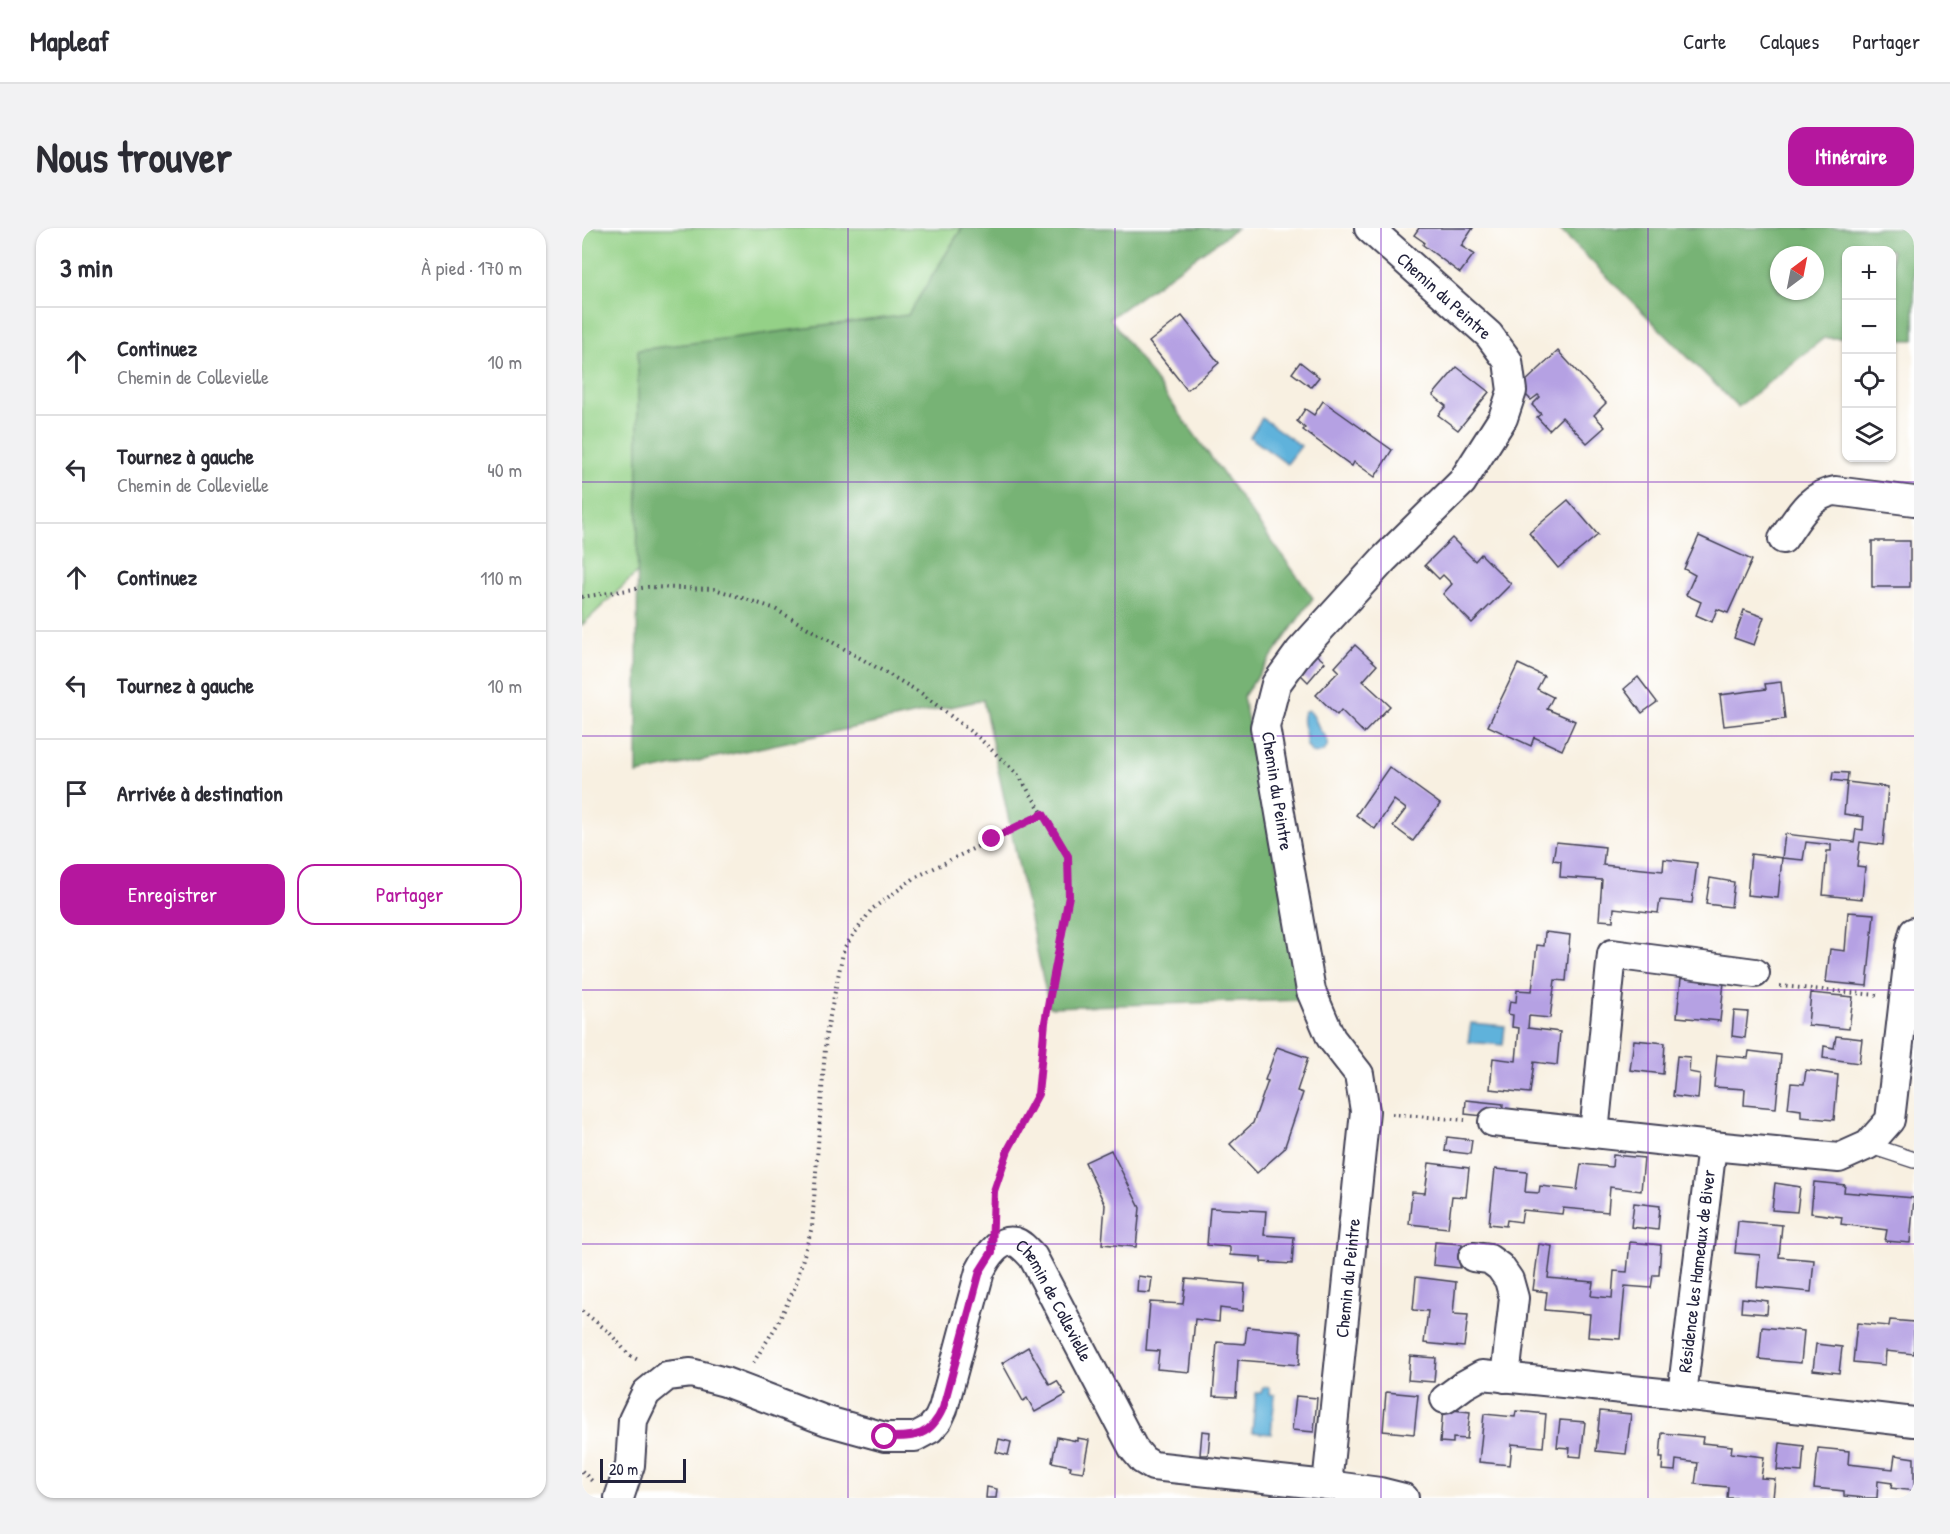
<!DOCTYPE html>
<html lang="fr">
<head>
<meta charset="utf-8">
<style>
	body { margin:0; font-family:"Patrick Hand",sans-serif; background:#f2f2f3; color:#2b2b33 }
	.controls { position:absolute; right:18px; top:18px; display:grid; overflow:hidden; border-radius:12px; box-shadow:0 2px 4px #0004 }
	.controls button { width:54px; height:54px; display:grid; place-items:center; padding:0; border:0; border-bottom:2px solid #e1e1e2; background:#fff; color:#2b2b33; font:30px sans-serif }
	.compass { position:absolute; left:1188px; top:18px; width:54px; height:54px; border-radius:50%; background:#fff; box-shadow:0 2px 4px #0004; rotate:32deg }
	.scale { position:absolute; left:18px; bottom:15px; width:86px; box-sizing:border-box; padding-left:6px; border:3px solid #22223b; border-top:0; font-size:16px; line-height:21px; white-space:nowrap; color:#22223b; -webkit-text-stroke:4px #fff; paint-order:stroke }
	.stop { position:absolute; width:18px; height:18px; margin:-14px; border:4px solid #b5179e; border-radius:50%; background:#fff }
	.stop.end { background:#b5179e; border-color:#fff; box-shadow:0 2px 6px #0008 }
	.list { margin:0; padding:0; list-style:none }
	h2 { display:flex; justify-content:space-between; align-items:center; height:78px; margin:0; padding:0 24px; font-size:26px }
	h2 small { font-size:20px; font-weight:400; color:#7c7c81 }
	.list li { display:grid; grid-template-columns:39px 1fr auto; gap:18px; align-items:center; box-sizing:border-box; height:108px; padding:0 24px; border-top:2px solid #e1e1e2 }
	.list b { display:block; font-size:22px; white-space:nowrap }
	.list p { margin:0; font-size:20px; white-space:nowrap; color:#7c7c81 }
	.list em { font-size:20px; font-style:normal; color:#7c7c81 }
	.actions { display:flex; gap:12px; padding:18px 24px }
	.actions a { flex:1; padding:14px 0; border:2px solid #b5179e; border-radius:18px; text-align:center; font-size:21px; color:#b5179e }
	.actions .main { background:#b5179e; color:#fff }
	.icon { flex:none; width:33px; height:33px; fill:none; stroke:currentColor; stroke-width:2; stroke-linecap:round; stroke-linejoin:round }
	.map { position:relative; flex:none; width:1332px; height:1270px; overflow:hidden; border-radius:18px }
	header { display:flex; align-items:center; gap:36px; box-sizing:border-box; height:84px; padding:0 30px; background:#fff; border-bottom:2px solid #e1e1e2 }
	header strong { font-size:28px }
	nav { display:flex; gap:33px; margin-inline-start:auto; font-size:21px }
	.intro { display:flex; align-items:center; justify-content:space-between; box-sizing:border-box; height:144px; padding:0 36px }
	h1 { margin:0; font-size:42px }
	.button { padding:15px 27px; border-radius:18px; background:#b5179e; color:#fff; font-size:21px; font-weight:700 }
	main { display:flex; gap:36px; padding:0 36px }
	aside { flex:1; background:#fff; border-radius:18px; box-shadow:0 2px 4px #0004 }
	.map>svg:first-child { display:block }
	.green { fill:#94d187; stroke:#5b7a61; stroke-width:1.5 }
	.forest { fill:#77b374; stroke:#4c6a58; stroke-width:1.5; fill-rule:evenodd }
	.water { fill:#5fb2db; stroke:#406a8b; stroke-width:1.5 }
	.building { fill:#b5a1e3 }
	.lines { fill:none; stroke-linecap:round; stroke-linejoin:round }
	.lane-casing { stroke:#424154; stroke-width:18 }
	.street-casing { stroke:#424154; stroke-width:32 }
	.path { stroke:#424154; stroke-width:4; stroke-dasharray:1.5 4.5; stroke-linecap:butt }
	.lane { stroke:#fff; stroke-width:15 }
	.street { stroke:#fff; stroke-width:28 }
	.route { stroke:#b5179e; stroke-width:8 }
	.grid { fill:none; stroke:#7b2cbf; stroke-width:1.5; stroke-opacity:0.55 }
	.labels { text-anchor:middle; stroke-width:5; stroke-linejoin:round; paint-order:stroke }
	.street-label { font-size:18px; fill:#22223b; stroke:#fff }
</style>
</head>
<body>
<header>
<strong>Mapleaf</strong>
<nav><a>Carte</a><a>Calques</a><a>Partager</a></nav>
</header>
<div class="intro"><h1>Nous trouver</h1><a class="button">Itinéraire</a></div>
<main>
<aside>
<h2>3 min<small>À pied · 170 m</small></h2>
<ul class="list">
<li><svg class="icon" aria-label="ahead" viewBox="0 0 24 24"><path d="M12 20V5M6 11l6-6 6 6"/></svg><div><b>Continuez</b><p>Chemin de Collevielle</p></div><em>10 m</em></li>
<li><svg class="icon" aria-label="left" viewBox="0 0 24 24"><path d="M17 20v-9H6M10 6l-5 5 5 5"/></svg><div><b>Tournez à gauche</b><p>Chemin de Collevielle</p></div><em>40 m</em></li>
<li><svg class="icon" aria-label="ahead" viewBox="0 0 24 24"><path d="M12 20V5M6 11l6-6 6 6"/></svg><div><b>Continuez</b></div><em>110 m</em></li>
<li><svg class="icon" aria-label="left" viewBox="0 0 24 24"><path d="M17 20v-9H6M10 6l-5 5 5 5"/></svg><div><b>Tournez à gauche</b></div><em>10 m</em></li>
<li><svg class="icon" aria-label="arrive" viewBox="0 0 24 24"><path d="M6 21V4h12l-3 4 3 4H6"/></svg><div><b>Arrivée à destination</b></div></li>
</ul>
<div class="actions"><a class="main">Enregistrer</a><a>Partager</a></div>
</aside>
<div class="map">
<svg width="1332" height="1270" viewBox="0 0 1332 1270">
	<rect width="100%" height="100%" fill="#fff"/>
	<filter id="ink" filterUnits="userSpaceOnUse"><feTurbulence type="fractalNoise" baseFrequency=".0167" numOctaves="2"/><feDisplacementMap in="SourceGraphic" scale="12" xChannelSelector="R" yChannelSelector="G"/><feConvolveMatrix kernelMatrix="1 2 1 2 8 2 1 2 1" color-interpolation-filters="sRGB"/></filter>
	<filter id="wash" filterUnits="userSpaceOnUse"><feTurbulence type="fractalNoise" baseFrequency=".008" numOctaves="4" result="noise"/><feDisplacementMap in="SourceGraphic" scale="24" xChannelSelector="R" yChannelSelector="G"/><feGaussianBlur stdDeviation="1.35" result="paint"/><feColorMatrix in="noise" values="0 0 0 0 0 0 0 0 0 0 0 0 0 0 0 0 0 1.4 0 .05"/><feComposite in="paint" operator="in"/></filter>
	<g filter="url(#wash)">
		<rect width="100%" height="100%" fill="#f8f0e1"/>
		<!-- green -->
		<path class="green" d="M0 0H380L327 87 0 397Z"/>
		<!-- forest -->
		<g class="forest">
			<path d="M380 0H655L528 90 731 370 661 469 723 772 467 779 401 472 55 546 56 122 326 87Z"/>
			<path d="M976 0H1332V112H1310V22H1264V110H1242L1156 179ZM1197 27H1233V63H1197Z"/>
		</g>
		<!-- water -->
		<g class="water">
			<path d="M680 190 719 218 705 236 668 209Z"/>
			<path d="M726 482C734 488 734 496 739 504 742 508 744 507 745 512 748 522 738 527 730 525L724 516C726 504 717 495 722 484Z"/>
			<path d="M889 795 923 798 921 817 886 814Z"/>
			<path d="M681 1159 688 1160V1166L693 1167 689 1206 670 1204 674 1165H679Z"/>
		</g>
		<g id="blocks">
			<!-- building -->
			<g class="building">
				<path d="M837 0H891L879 18 892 26 878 45 841 17 842 14 832 7Z"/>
				<path d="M600 88 637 135 605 162 567 114Z"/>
				<path d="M976 123 1024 175 1012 187 1023 199 1005 215 980 189 967 202 955 189 959 186 950 177 958 169 956 167 949 172 940 163V157Z"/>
				<path d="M718 134 737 149 729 159 710 145Z"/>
				<path d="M875 139 907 164 876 202 856 187 864 178 851 167Z"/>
				<path d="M741 173 810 222 793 249 772 234 770 238 721 202 723 200 715 193 723 181 732 187Z"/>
				<path d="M986 272 1016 307 976 340 947 305Z"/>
				<path d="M1117 308 1170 332 1146 385 1135 381 1130 394 1114 387 1119 374 1104 367 1113 347 1102 341Z"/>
				<path d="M870 310 893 333 899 326 929 356 890 395 861 366 870 356 861 347 857 351 843 337Z"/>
				<rect x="1290" y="313" width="38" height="46"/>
				<path d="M1162 382 1182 389 1172 417 1152 410Z"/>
				<path d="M773 417 795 437 781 453 808 478 782 505 759 482 755 487 734 467 757 443 753 439Z"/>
				<path d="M732 425 743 434 726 454 717 445Z"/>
				<path d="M936 436 962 448 955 461 971 469 965 481 993 493 980 522 952 509 949 518 906 498Z"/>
				<path d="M1056 449 1075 474 1060 485 1042 461Z"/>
				<path d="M1199 454 1203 491 1142 498 1138 467 1184 461 1183 456Z"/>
				<path d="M807 539 858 576 831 613 811 598 824 581 812 572 793 601 774 587Z"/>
				<path d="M1251 544 1266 545 1265 554 1250 552Z"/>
				<path d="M1265 554 1306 559 1301 617 1278 614 1275 638 1283 639 1280 671 1241 667 1245 623H1249V617L1224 614 1221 632 1200 630 1203 606 1272 614 1274 601 1281 602 1282 589 1262 586Z"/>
				<path d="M974 614 1023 619 1021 637 1081 643 1082 631 1115 635 1110 675 1078 672 1076 685 1032 680 1031 693 1017 692 1020 652 978 649 979 633 971 632Z"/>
				<path d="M1169 626 1200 630 1196 670 1165 667Z"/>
				<path d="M1128 650 1152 654 1149 679 1124 676Z"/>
				<path d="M1266 684 1292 686 1285 758 1244 754 1248 721 1263 723Z"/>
				<path d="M963 704 988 707 984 753 973 752 968 790 947 788 946 800 978 804 975 837 952 834 948 865 908 861 911 830 934 833 937 800 930 799 931 787 926 786 928 773 934 774 935 762 950 763 955 717 962 718Z"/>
				<path d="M1099 750 1142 754 1138 793 1095 789Z"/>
				<path d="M1229 765 1271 769 1267 801 1226 797Z"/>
				<path d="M1152 783 1166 784 1163 810 1150 808Z"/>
				<path d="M1254 808 1280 811 1277 835 1241 830 1242 818 1252 820Z"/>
				<path d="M1052 812 1083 815 1081 846 1048 842Z"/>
				<path d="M695 819 726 830 715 863 721 865 702 921 675 945 648 916 671 895 686 853 683 852Z"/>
				<path d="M1167 823 1199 827 1194 880 1162 877 1163 861 1132 859 1135 827 1166 830Z"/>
				<path d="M1095 828 1108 829 1107 844 1118 846 1116 871 1091 868Z"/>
				<path d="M1224 842 1256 847 1252 892 1219 889V882L1206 880 1209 855 1222 856Z"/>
				<path d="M884 872 921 876 920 890 883 886Z"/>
				<path d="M865 909 890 912 888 926 863 923Z"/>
				<path d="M529 922 558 980 554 1019 520 1016 523 977 503 934Z"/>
				<path d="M1031 927 1062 930 1059 963 1028 959 1026 984 981 980 980 986 941 982 939 994 925 992 924 998 907 996 913 941 945 944 943 964 957 965 958 958 995 962 999 936 1030 939Z"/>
				<path d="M847 935 887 940 884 969 870 968 866 1000 827 996 830 964 843 965Z"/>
				<path d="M1232 954 1263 957 1262 964 1332 970 1328 1015 1303 1013 1305 1002 1259 996 1260 989 1229 985Z"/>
				<path d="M1193 955 1218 959 1215 984 1190 982Z"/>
				<path d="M1052 975 1078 978 1076 1002 1049 999Z"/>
				<path d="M628 980 684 983 682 1007 712 1009 710 1036 679 1034V1029L648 1027V1019L625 1017Z"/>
				<path d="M1156 993 1200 997 1197 1029 1232 1032 1229 1064 1175 1059 1178 1027 1153 1025Z"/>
				<path d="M853 1014 880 1016 878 1040 851 1037Z"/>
				<path d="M1048 1014 1079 1017 1077 1047H1071L1069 1060 1043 1058 1038 1111 1006 1109 1008 1086 963 1082 965 1064 951 1062 957 1016 970 1018 966 1050 1011 1054 1009 1068 1030 1070 1032 1043 1045 1044Z"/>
				<path d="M556 1048 570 1050 568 1065 555 1064Z"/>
				<path d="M834 1049 874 1054 871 1086 886 1087 882 1119 842 1115 846 1083 831 1082Z"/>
				<path d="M604 1051 663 1056 661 1083 638 1080 637 1094 613 1091 608 1144 575 1141 577 1123 564 1122 568 1074 601 1076Z"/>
				<path d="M1160 1070 1186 1073 1185 1086 1159 1084Z"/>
				<path d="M1308 1092 1332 1094V1126L1304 1123 1303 1137 1271 1134 1275 1095 1307 1098Z"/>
				<path d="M665 1099 719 1104 717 1137 656 1132 654 1169 631 1168 635 1114 663 1116Z"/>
				<path d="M1180 1099 1222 1103 1219 1135 1177 1131Z"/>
				<path d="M1234 1116 1260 1119 1257 1145 1231 1142Z"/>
				<path d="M446 1119 468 1157 475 1153 484 1167 453 1184 445 1170 441 1173 420 1135Z"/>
				<path d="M828 1128 854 1130 852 1154 826 1152Z"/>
				<path d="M804 1164 836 1167 832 1206 801 1203Z"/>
				<path d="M714 1168 735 1170 732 1204 710 1202Z"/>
				<path d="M861 1181 888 1184 885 1211 871 1210V1215L858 1214Z"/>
				<path d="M934 1183 964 1186 961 1219 930 1216 928 1237 897 1234 902 1186 933 1189Z"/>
				<path d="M1018 1183 1049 1186 1044 1226 1014 1223Z"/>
				<path d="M978 1192 1003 1194 999 1229 987 1228 988 1220 975 1219Z"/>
				<path d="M620 1203 628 1204 626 1227H618Z"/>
				<path d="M1080 1205 1121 1209 1120 1215 1150 1218 1149 1225 1182 1229 1179 1250 1193 1251 1191 1270 1177 1268V1270H1145L1146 1259 1113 1256 1116 1235 1094 1232 1093 1243 1080 1242 1081 1230H1078Z"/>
				<path d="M475 1209 495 1213V1210L507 1212 501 1244 488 1242 489 1238 470 1234Z"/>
				<path d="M417 1211 429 1214 426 1227 414 1224Z"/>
				<path d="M1198 1215 1222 1218 1220 1244 1195 1242Z"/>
				<path d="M1236 1220 1267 1223 1266 1236 1311 1241 1313 1227 1332 1230V1263L1309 1260 1310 1255 1296 1253 1295 1270H1284L1262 1268V1263L1232 1260Z"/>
				<path d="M405 1259 415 1261 414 1270H404Z"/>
			</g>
		</g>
	</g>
	<g filter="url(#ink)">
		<use href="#blocks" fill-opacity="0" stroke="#424154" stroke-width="1.5"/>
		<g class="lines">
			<defs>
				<path id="lane" d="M1286 917 1332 932"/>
				<g id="street">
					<path d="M1201 311C1216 290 1227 267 1253 263L1332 273"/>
					<path d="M911 894 1130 918 1257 930 1286 917 1308 892 1328 719 1332 704"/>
					<path d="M1012 905 1030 726 1173 745"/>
					<path d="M891 1029 907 1031 918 1039 927 1052 932 1070 923 1150"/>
					<path d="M1100 1167 1332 1194"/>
					<path id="s1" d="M863 1171 882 1157 900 1147 1100 1167 1130 918"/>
					<path id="s2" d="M745 1257 783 883 777 846 749 810 729 763 683 499 694 456 718 423 801 332 880 254 921 190 930 163 926 133 907 107 787 0"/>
					<path id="s3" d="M37 1270 48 1237 51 1192 64 1165 85 1148 109 1145 143 1154 245 1193 303 1209H333L348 1201 356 1192 361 1181 398 1043C404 1031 416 1010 433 1014 440 1016 446 1024 451 1029L551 1220 561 1232 571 1238 745 1257 798 1264 822 1270"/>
				</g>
			</defs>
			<!-- lane casing -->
			<use href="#lane" class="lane-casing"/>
			<!-- street casing -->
			<use href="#street" class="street-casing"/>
			<!-- path -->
			<g class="path">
				<path d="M0 369 66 359 133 361 191 380 339 465 397 510 437 548 461 586 334 649 290 681 262 720 244 807 230 999 213 1059 195 1097 171 1135"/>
				<path d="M1198 758 1295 767"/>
				<path d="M810 886 883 892"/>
				<path d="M411 990 412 963 426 922 456 866 463 794 487 668 486 628 461 586"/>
				<path d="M0 1083 26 1103 47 1127 58 1133"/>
				<path d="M0 1243 12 1255"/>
			</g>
			<!-- lane -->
			<use href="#lane" class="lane"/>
			<!-- street -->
			<use href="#street" class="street"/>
		</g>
	</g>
	<g class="lines" filter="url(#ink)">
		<!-- route -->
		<path class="route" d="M303 1209C332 1209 348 1210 361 1180L398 1043 410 1024 412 963 426 922 456 866 463 794 487 668 486 628 461 586 410 611"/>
	</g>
	<!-- grid -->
	<path class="grid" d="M266 0V1270M533 0V1270M799 0V1270M1066 0V1270M0 254H1332M0 508H1332M0 762H1332M0 1016H1332"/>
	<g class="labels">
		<!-- street labels -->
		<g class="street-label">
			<text transform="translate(862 68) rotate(42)" y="6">Chemin du Peintre</text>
			<text transform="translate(695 563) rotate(81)" y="6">Chemin du Peintre</text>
			<text dy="6" stroke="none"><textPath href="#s1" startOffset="370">Résidence les Hameaux de Biver</textPath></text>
			<text dy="6" stroke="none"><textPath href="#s2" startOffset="208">Chemin du Peintre</textPath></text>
			<text dy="6" stroke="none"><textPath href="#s3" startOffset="700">Chemin de Collevielle</textPath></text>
		</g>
	</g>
</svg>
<div class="controls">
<button>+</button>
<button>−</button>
<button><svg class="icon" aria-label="locate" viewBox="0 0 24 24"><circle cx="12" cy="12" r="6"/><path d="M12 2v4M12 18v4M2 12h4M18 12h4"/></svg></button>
<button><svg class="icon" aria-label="layers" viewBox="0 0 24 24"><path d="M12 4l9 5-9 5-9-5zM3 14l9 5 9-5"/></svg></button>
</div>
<svg class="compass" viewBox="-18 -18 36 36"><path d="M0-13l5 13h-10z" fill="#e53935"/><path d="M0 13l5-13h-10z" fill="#7c7c81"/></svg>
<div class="scale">20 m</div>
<div class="stop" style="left:303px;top:1209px"></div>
<div class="stop end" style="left:410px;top:611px"></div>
</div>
</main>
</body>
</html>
